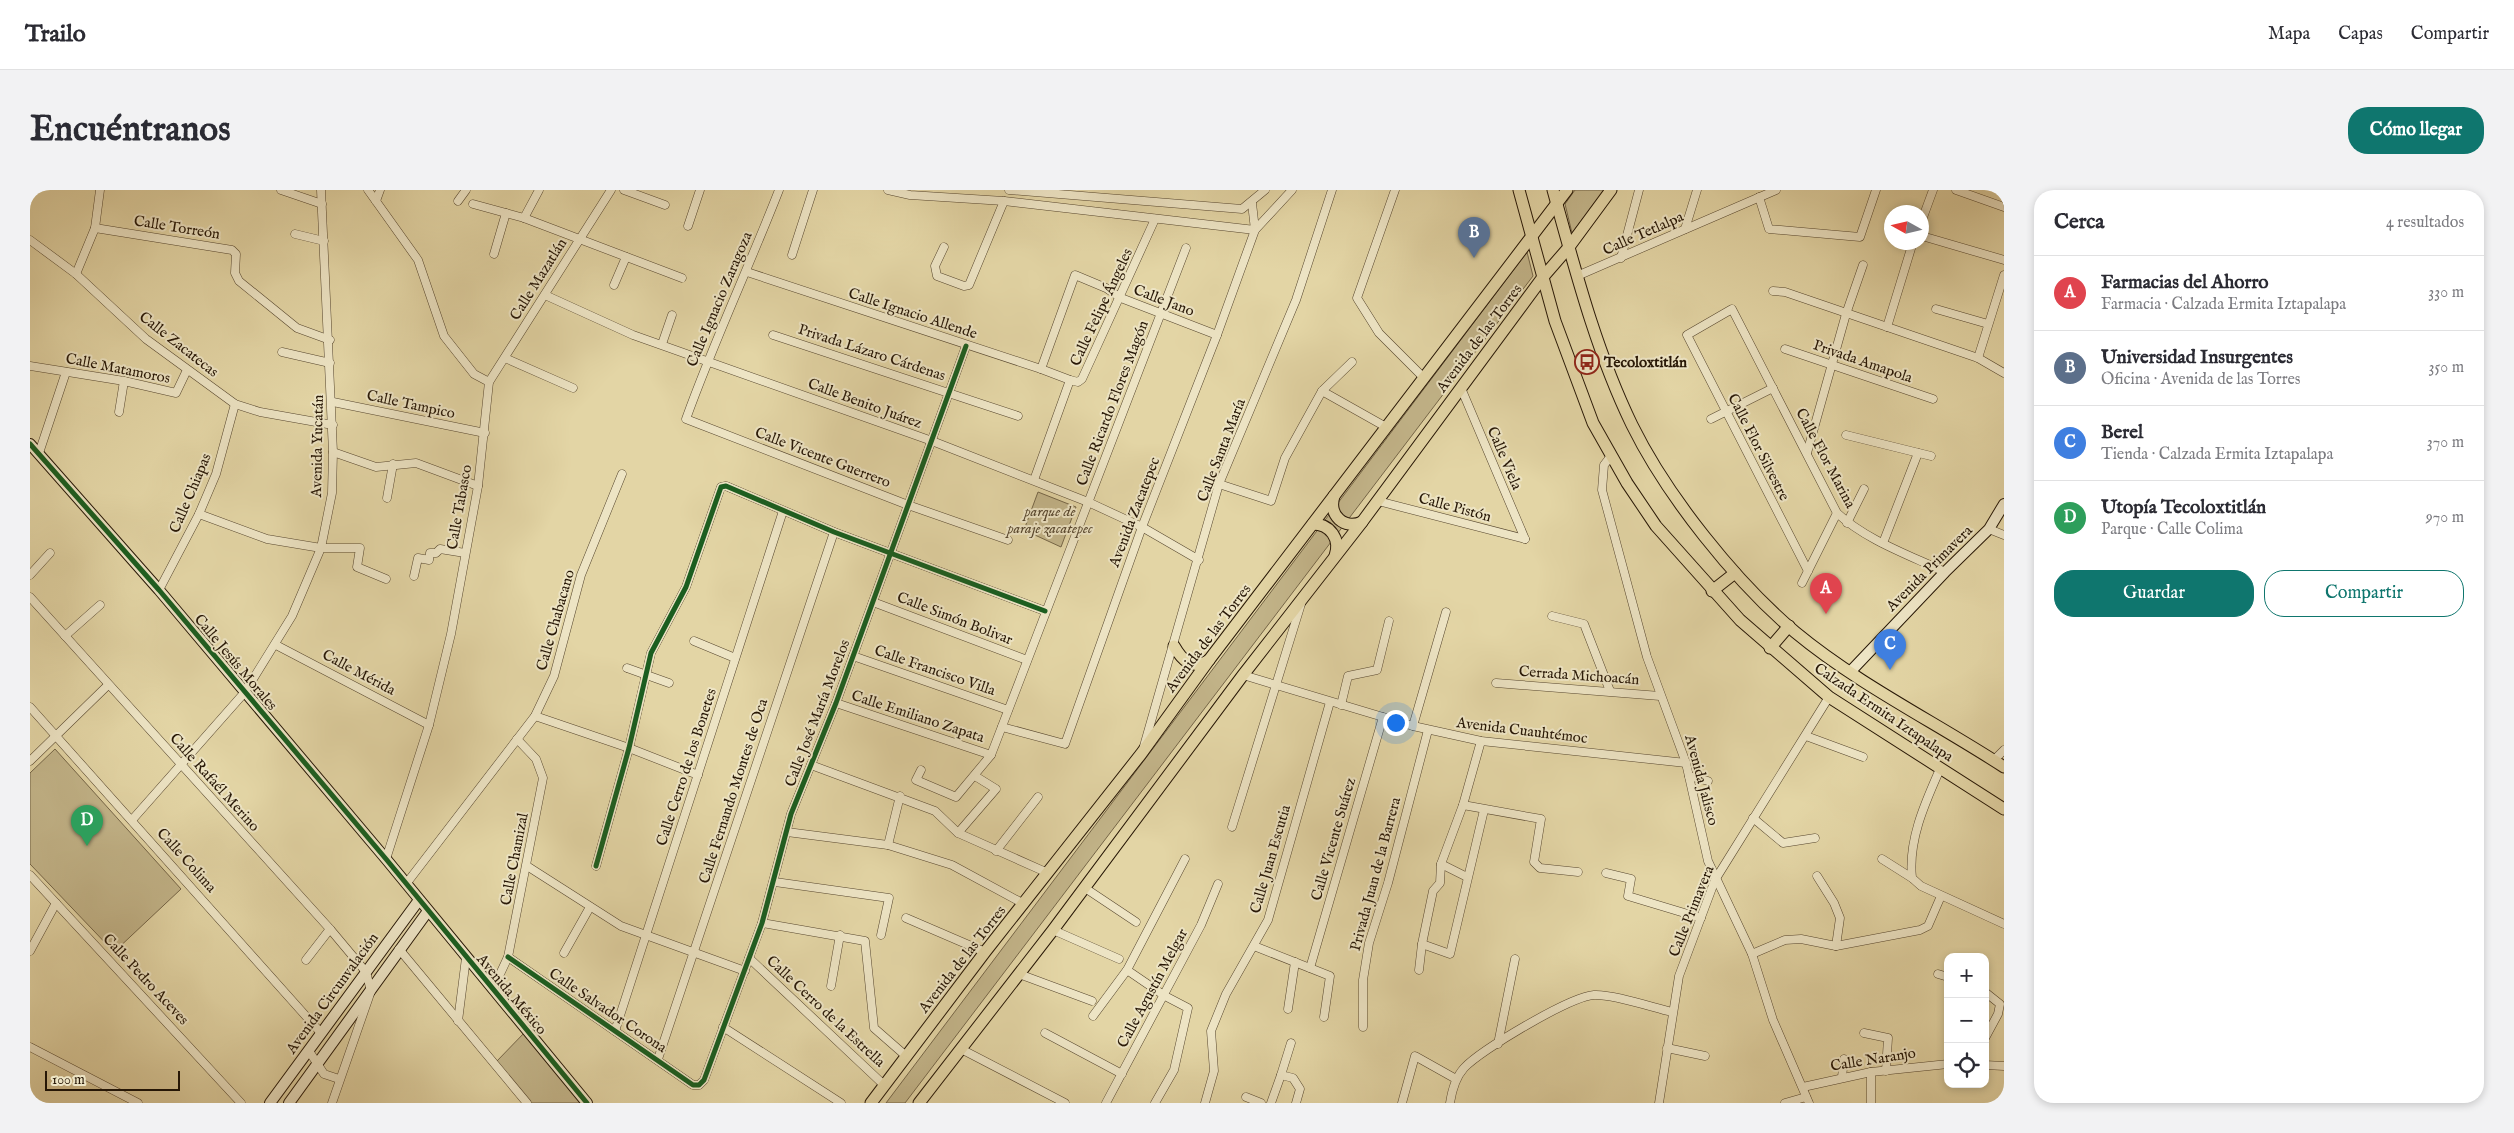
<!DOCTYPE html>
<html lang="es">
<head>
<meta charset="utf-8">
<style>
	body { margin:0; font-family:"IM FELL English",serif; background:#f2f2f3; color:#2b2b33 }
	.controls { position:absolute; right:15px; bottom:15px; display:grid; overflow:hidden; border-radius:10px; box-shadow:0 2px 8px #0003 }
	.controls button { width:45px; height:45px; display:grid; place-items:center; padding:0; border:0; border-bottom:1px solid #e1e1e2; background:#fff; color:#2b2b33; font:25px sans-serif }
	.compass { position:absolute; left:1854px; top:15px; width:45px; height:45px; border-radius:50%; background:#fff; box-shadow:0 2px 8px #0003; rotate:278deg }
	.scale { position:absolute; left:15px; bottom:12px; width:135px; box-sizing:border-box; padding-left:5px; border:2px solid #271706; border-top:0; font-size:14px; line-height:18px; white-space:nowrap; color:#271706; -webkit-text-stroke:4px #ede4c4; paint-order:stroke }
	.you { position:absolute; left:1365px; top:532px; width:18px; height:18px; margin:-12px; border:4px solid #fff; border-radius:50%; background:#1a73e8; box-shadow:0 0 0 8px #1a73e833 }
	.badge { display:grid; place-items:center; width:32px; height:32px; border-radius:50%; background:#0f766e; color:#fff; font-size:16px; font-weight:700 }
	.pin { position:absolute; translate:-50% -41px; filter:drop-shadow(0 1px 2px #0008) }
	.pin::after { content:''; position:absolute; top:26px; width:18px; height:15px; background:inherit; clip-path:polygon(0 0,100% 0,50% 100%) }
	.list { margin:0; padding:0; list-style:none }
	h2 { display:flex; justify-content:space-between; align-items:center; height:65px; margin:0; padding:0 20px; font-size:21px }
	h2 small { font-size:16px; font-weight:400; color:#7c7c81 }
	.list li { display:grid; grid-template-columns:32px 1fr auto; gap:15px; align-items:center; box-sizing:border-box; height:75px; padding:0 20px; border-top:1px solid #e1e1e2 }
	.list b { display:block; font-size:19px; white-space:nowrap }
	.list p { margin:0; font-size:16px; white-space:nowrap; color:#7c7c81 }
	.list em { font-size:16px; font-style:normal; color:#7c7c81 }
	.actions { display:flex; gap:10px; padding:15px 20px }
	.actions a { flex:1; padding:11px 0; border:1px solid #0f766e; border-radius:20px; text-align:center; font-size:18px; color:#0f766e }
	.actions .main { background:#0f766e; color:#fff }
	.icon { flex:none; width:28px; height:28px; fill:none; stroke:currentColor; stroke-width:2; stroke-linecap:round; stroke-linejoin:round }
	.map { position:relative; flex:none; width:1974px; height:913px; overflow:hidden; border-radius:20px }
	header { display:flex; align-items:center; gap:30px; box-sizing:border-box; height:70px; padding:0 25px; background:#fff; border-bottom:1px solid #e1e1e2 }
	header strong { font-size:24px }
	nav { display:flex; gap:28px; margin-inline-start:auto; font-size:18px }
	.intro { display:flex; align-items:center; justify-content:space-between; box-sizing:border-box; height:120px; padding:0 30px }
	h1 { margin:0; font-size:35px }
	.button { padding:12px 22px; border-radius:20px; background:#0f766e; color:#fff; font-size:18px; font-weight:700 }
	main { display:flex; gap:30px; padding:0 30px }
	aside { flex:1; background:#fff; border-radius:20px; box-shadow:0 2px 8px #0003 }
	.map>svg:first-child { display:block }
	.green { fill:#c3b58a; stroke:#756648 }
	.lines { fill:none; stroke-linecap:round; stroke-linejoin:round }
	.street-casing { stroke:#56462e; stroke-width:9 }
	.secondary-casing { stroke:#271706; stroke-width:12 }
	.primary-casing { stroke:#271706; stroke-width:13 }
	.street { stroke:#ede4c4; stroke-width:8 }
	.secondary { stroke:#ede4c4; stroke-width:10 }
	.primary { stroke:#e3d5a5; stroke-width:11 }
	.cycleway-casing { stroke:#ede4c4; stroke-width:8 }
	.cycleway { stroke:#1b5e20; stroke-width:5 }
	.labels { text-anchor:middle; stroke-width:4; stroke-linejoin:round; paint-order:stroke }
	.street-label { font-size:15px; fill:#271706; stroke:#ede4c4 }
	.poi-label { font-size:15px; font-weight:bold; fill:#271706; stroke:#ede4c4; text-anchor:start }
	.park-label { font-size:15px; font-style:italic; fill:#56462e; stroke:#ede4c4 }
</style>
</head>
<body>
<header>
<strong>Trailo</strong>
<nav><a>Mapa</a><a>Capas</a><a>Compartir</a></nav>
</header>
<div class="intro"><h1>Encuéntranos</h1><a class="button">Cómo llegar</a></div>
<main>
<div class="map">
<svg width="1974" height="913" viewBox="0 0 1974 913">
	<rect width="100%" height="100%" fill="#e3d5a5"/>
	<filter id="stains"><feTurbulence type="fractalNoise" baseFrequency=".004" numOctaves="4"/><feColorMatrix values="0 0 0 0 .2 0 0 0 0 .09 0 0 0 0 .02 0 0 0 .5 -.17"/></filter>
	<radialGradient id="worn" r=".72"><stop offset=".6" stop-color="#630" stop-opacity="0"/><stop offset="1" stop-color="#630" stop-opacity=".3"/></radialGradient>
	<!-- green -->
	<g class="green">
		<path d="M1545 0H1575L1542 43 1535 14Z"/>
		<path d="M1497 62 1503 86 875 913H856Z"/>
		<path d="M1008 302 1046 317 1031 357 994 340Z"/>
		<path d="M25 559 151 699 84 762 0 674V583Z"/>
		<path d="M496 841 557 913H501L466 872Z"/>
	</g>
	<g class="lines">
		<defs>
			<g id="street">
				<path d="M251 0 292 14"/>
				<path d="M338 0 388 70 414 146 444 184 459 192"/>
				<path d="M594 0 635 15"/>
				<path d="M749 0C719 77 684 151 656 229L878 315 978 350"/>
				<path d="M858 0 880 5 974 11 1225 40 1262 0"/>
				<path d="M979 0 1212 19 1235 0"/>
				<path d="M1365 0 1327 108 1349 143 1394 188"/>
				<path d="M1926 0 1974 17"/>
				<path d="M1729 7 1739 39 1830 47 1846 0"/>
				<path d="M346 11 350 0"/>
				<path d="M428 11 436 0"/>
				<path d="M443 14 494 28 652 88"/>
				<path d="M494 28 509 0"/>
				<path d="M1892 30 1903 0"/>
				<path d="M658 36 670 0"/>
				<path d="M65 38 202 60 206 64 205 83 209 91 267 138 300 150"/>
				<path d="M1655 39 1667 0"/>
				<path d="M265 44 294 51"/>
				<path d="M1892 46 1974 70"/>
				<path d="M0 50 46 84 116 149 205 214 230 222 303 235"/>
				<path d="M914 57 905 76 907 86 934 96 939 95 974 11"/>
				<path d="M464 64 476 23"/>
				<path d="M762 65 783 0"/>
				<path d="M1591 68 1609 0"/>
				<path d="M717 82 1011 179 1040 190"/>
				<path d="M46 84 65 38 70 0"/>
				<path d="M1547 86 1746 0"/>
				<path d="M584 95 596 67"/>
				<path d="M1743 101 1755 102 1948 168 1974 183"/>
				<path d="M515 105 603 145 902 251 1058 312 1112 337 1169 370"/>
				<path d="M1906 119 1958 134"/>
				<path d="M1857 137 1883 52"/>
				<path d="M743 145 988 226"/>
				<path d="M632 154 642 125"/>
				<path d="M1755 159 1903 209"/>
				<path d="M252 162 300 173"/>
				<path d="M475 168 543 198"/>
				<path d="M1948 168 1974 85"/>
				<path d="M0 176 94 191 146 203 157 180"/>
				<path d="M1011 179 1045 85 1076 98 1091 108 1187 145"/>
				<path d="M1431 198 1495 349"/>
				<path d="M1292 201 1356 237"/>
				<path d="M303 212 455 243"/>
				<path d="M89 222 94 191"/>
				<path d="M1681 229 1743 198"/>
				<path d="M1816 245 1901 266"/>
				<path d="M303 262 346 277 386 273 448 296"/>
				<path d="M9 263 36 182"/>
				<path d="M1777 263 1816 124 1833 75"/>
				<path d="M1581 266 1574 275 1572 300 1617 467 1656 573 1678 671 1722 764 1743 830 1779 913"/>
				<path d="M1004 290 1040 190 1048 192 1052 189 1125 29"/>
				<path d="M1189 294 1241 311 1255 268 1292 201 1322 172"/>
				<path d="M357 308 363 274"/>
				<path d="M1348 311 1495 349"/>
				<path d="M169 324 237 349 291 358H330L327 377 356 389"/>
				<path d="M1817 333 1834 299"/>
				<path d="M1959 339 1974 345"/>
				<path d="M1853 353 1888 263"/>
				<path d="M1778 381 1657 145 1702 119 1807 323C1836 350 1879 365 1915 382"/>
				<path d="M0 385 20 363"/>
				<path d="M384 386 388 368 399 370 400 363H406L410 359 435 363"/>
				<path d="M1772 393 1807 323"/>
				<path d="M129 400 169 324 186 284 205 214"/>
				<path d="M0 407 300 739 336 782 341 801 302 913"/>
				<path d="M843 412 997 470"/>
				<path d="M1522 426 1554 434 1580 501"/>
				<path d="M35 446 70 415"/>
				<path d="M664 451 705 468"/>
				<path d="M246 455 399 535"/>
				<path d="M823 466 978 520"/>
				<path d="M597 478 639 493"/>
				<path d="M1213 485 1383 536 1451 551 1656 573"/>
				<path d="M1466 493 1630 506"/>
				<path d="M806 513 961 565"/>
				<path d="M1311 515 1318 486 1347 480 1359 431"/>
				<path d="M0 517 291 843"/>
				<path d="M505 526 599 558 668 585"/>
				<path d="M1383 536 1416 422"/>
				<path d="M972 537 1035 554 1112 337 1187 145 1225 40 1222 13"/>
				<path d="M1776 546 1833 567"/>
				<path d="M1114 556 1189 294 1266 110 1302 0"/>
				<path d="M1964 570 1974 560"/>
				<path d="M0 571 78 495"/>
				<path d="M781 575 905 621 928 643 1018 683"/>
				<path d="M1910 579C1895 613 1878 650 1882 688L1891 696 1974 734"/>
				<path d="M891 580 886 590 926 607 961 565 1156 58"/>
				<path d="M1659 586 1678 591"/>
				<path d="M1433 615 1511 629 1504 672 1510 678 1548 682"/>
				<path d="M1723 628 1753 653 1785 648"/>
				<path d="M102 630 215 502 262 426 291 358 302 303 303 262 291 0"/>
				<path d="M1202 637 1271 414"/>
				<path d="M757 642 858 655 922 675 994 714"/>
				<path d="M928 643 966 599 945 586"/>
				<path d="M858 655 870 606"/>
				<path d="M966 661 1008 607"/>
				<path d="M356 669 399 535 421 444 448 296 459 192 581 0"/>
				<path d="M1852 669 1882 688"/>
				<path d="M1411 674 1437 687"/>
				<path d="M497 676 591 736 715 781"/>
				<path d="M566 676 599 558 621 463 656 397 691 297 696 296 804 342 1015 421"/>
				<path d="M1576 683 1601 689 1598 706 1671 728"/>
				<path d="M0 685 211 913"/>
				<path d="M1787 686 1804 713 1810 728 1806 756"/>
				<path d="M745 692 859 708 851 745"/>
				<path d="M376 694 505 526 524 486 551 385 592 284"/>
				<path d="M1055 698 1106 732"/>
				<path d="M876 728 955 762"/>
				<path d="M732 733 835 751 844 838 876 866"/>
				<path d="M1023 740 1089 769"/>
				<path d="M1392 754 1420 764 1454 620"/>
				<path d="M1224 756 1300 786 1294 827"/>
				<path d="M369 759 497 913"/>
				<path d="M0 761 26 713"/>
				<path d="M534 763 560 717"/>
				<path d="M1722 764 1755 750 1771 749 1806 756 1890 740 1898 736 1911 706"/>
				<path d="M478 767 663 895H669L674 890 732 733 761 624 806 513 936 156"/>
				<path d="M719 768 854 895"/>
				<path d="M276 770 300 739"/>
				<path d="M1280 778 1353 527"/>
				<path d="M1097 780 1135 806 1158 818 1144 880 1125 913"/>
				<path d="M1389 780 1392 754 1403 701 1410 693 1411 674 1433 615 1451 551"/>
				<path d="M989 784 1062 811"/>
				<path d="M1908 784 1918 787"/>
				<path d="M801 796 810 745"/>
				<path d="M463 799 478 767 513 588 506 569 487 549"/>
				<path d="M1955 802 1970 814 1968 824 1955 848"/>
				<path d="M1258 819 1265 772"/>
				<path d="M1063 826 1097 780 1155 669"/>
				<path d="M428 831 436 768"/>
				<path d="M693 837 811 913"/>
				<path d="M1333 837V790L1339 753 1358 693 1398 540"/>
				<path d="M585 841 753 321"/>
				<path d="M1015 843 1092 884"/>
				<path d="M1834 843 1858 848 1856 881"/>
				<path d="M1261 853 1251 885 1263 888 1270 899 1266 913"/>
				<path d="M1468 854 1485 769"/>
				<path d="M0 857 108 913"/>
				<path d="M1637 858 1675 866"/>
				<path d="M931 859 1035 913"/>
				<path d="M279 861 294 884 309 889"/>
				<path d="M628 869 804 342"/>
				<path d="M1955 875 1974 876"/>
				<path d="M1841 882V913"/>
				<path d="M1812 887 1814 869"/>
				<path d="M1773 897 1841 882 1918 874"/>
				<path d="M1216 907 1231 913"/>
				<path d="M1076 913 1171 735 1188 694"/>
				<path d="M1175 913 1184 881 1181 841 1196 804 1238 730 1300 512"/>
				<path d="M1241 913 1251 885"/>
				<path d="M1372 913 1385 866 1426 889"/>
				<path d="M1420 913C1422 900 1425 888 1434 878 1451 860 1539 807 1564 805 1583 804 1621 817 1642 822"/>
				<path d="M1629 913 1649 786 1685 690 1799 507"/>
				<path d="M1755 913 1776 907"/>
			</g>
			<g id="secondary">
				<path d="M0 254 129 400 356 669 557 913"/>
				<path d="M1820 482 1915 382 1959 339 1974 314"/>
				<path d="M240 913 389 710"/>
				<path d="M259 913 398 721"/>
			</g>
			<g id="primary">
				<path d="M1489 0 1525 131 1563 233 1597 293 1626 336 1710 430 1799 507 1974 619"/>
				<path d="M1523 0C1545 79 1566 161 1602 235 1637 306 1705 391 1765 442 1829 495 1905 532 1974 577"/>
				<path d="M1304 306C1298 325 1314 340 1332 332"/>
				<path d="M1283 334C1300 334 1311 349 1305 366"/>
				<path d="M1682 401 1705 383"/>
				<path d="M1144 456C1152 470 1162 481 1179 470"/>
				<path d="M1740 458 1759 436"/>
				<path d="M841 913 955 762 1111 564 1179 470 1537 0"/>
				<path d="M889 913 1023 740 1213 485 1332 332 1513 87 1539 57 1581 0"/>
			</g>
		</defs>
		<!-- street casing -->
		<use href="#street" class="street-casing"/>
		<!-- secondary casing -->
		<use href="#secondary" class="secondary-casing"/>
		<!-- primary casing -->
		<use href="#primary" class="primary-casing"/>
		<!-- street -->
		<use href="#street" class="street"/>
		<!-- secondary -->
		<use href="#secondary" class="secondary"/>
		<!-- primary -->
		<use href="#primary" class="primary"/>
		<defs>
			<g id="cycleway">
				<path d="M0 254 129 400 356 669 557 913"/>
				<path d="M566 676 599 558 621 463 656 397 691 297 696 296 804 342 1015 421"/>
				<path d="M478 767 663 895H669L674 890 732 733 761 624 806 513 936 156"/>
			</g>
		</defs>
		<!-- cycleway casing -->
		<use href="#cycleway" class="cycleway-casing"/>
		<!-- cycleway -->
		<use href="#cycleway" class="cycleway"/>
	</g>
	<!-- icons -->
	<defs>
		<symbol id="bus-ring" viewBox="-11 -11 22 22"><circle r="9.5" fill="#ede4c4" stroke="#8f2418" stroke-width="1.5"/><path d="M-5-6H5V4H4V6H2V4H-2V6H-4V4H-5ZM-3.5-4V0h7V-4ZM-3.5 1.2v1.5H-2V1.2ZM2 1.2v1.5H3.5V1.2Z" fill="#8f2418"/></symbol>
	</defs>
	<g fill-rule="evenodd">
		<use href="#bus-ring" x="1543" y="158" width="28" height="28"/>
	</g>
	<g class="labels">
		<!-- street labels -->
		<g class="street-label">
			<text transform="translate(147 37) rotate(9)" y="5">Calle Torreón</text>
			<text transform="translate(1613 43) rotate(-24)" y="5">Calle Tetlalpa</text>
			<text transform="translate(508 89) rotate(-58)" y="5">Calle Mazatlán</text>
			<text transform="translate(689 109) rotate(-67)" y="5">Calle Ignacio Zaragoza</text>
			<text transform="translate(1134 110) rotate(21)" y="5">Calle Jano</text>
			<text transform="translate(1071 117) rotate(-65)" y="5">Calle Felipe Ángeles</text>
			<text transform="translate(883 123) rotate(18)" y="5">Calle Ignacio Allende</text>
			<text transform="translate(1449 148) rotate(-53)" y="5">Avenida de las Torres</text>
			<text transform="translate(149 154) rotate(38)" y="5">Calle Zacatecas</text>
			<text transform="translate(842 162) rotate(18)" y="5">Privada Lázaro Cárdenas</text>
			<text transform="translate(1833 171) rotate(19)" y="5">Privada Amapola</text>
			<text transform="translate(88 178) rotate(11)" y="5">Calle Matamoros</text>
			<text transform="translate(835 213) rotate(20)" y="5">Calle Benito Juárez</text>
			<text transform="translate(1082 213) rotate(-69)" y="5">Calle Ricardo Flores Magón</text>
			<text transform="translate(381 214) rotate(12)" y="5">Calle Tampico</text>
			<text transform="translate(287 256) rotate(-89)" y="5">Avenida Yucatán</text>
			<text transform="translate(1729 257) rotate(63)" y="5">Calle Flor Silvestre</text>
			<text transform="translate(1191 260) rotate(-69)" y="5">Calle Santa María</text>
			<text transform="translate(793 267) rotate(21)" y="5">Calle Vicente Guerrero</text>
			<text transform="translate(1475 268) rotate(67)" y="5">Calle Viela</text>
			<text transform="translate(1796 268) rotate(62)" y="5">Calle Flor Marina</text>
			<text transform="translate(160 303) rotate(-67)" y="5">Calle Chiapas</text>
			<text transform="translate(429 317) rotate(-80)" y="5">Calle Tabasco</text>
			<text transform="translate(1425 317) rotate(15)" y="5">Calle Pistón</text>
			<text transform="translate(1104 322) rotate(-69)" y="5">Avenida Zacatepec</text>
			<text transform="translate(1899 378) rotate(-45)" y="5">Avenida Primavera</text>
			<text transform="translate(925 428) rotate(21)" y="5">Calle Simón Bolivar</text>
			<text transform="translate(525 430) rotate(-74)" y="5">Calle Chabacano</text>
			<text transform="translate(1178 448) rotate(-53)" y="5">Avenida de las Torres</text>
			<text transform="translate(206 472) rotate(50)" y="5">Calle Jesús Morales</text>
			<text transform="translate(905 480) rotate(19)" y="5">Calle Francisco Villa</text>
			<text transform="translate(329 482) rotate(28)" y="5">Calle Mérida</text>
			<text transform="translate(1549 485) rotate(4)" y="5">Cerrada Michoacán</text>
			<text transform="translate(1854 522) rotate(34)" y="5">Calzada Ermita Iztapalapa</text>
			<text transform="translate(787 523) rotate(-69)" y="5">Calle José María Morelos</text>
			<text transform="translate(888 526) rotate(18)" y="5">Calle Emiliano Zapata</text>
			<text transform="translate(1492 540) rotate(7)" y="5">Avenida Cuauhtémoc</text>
			<text transform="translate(656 577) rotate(-72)" y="5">Calle Cerro de los Bonetes</text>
			<text transform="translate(1672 590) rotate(75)" y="5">Avenida Jalisco</text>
			<text transform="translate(185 592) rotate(48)" y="5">Calle Rafaél Merino</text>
			<text transform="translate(703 601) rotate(-72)" y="5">Calle Fernando Montes de Oca</text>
			<text transform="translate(1303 649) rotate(-74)" y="5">Calle Vicente Suárez</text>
			<text transform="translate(484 669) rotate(-79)" y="5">Calle Chamizal</text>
			<text transform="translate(1240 669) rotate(-74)" y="5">Calle Juan Escutia</text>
			<text transform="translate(157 670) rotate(48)" y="5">Calle Colima</text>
			<text transform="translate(1345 684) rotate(-75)" y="5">Privada Juan de la Barrera</text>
			<text transform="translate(1661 721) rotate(-68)" y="5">Calle Primavera</text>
			<text transform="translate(932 769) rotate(-52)" y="5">Avenida de las Torres</text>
			<text transform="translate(116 789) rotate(47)" y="5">Calle Pedro Aceves</text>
			<text transform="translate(1122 798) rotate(-62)" y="5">Calle Agustín Melgar</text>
			<text transform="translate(302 803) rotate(-54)" y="5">Avenida Circunvalación</text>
			<text transform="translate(482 804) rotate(50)" y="5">Avenida México</text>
			<text transform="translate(578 820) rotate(34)" y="5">Calle Salvador Corona</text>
			<text transform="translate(796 821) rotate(43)" y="5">Calle Cerro de la Estrella</text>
			<text transform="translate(1843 869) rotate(-9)" y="5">Calle Naranjo</text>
		</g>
		<!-- poi labels -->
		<g class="poi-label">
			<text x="1574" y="177">Tecoloxtitlán</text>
		</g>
		<!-- park labels -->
		<g class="park-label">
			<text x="1020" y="326">parque de<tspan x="1020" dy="17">paraje zacatepec</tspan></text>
		</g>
	</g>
	<rect width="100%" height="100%" filter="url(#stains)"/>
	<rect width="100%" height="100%" fill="url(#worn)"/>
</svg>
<div class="controls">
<button>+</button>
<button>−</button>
<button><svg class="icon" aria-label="locate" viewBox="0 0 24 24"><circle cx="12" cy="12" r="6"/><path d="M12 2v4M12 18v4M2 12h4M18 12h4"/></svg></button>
</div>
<svg class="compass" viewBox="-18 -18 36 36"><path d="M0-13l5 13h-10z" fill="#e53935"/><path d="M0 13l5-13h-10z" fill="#7c7c81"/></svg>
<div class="scale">100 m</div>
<div class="you"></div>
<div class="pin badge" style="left:1796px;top:424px;background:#e0444e">A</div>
<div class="pin badge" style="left:1444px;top:68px;background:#5c6f8a">B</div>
<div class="pin badge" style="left:1860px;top:480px;background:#3f7fe0">C</div>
<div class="pin badge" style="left:57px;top:656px;background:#2e9e5b">D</div>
</div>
<aside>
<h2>Cerca<small>4 resultados</small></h2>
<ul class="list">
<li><span class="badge" style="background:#e0444e">A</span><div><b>Farmacias del Ahorro</b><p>Farmacia · Calzada Ermita Iztapalapa</p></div><em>330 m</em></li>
<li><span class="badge" style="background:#5c6f8a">B</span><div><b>Universidad Insurgentes</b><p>Oficina · Avenida de las Torres</p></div><em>350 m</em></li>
<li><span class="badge" style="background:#3f7fe0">C</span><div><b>Berel</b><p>Tienda · Calzada Ermita Iztapalapa</p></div><em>370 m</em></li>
<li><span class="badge" style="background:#2e9e5b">D</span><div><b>Utopía Tecoloxtitlán</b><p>Parque · Calle Colima</p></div><em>970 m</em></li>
</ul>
<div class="actions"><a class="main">Guardar</a><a>Compartir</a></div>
</aside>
</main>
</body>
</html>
